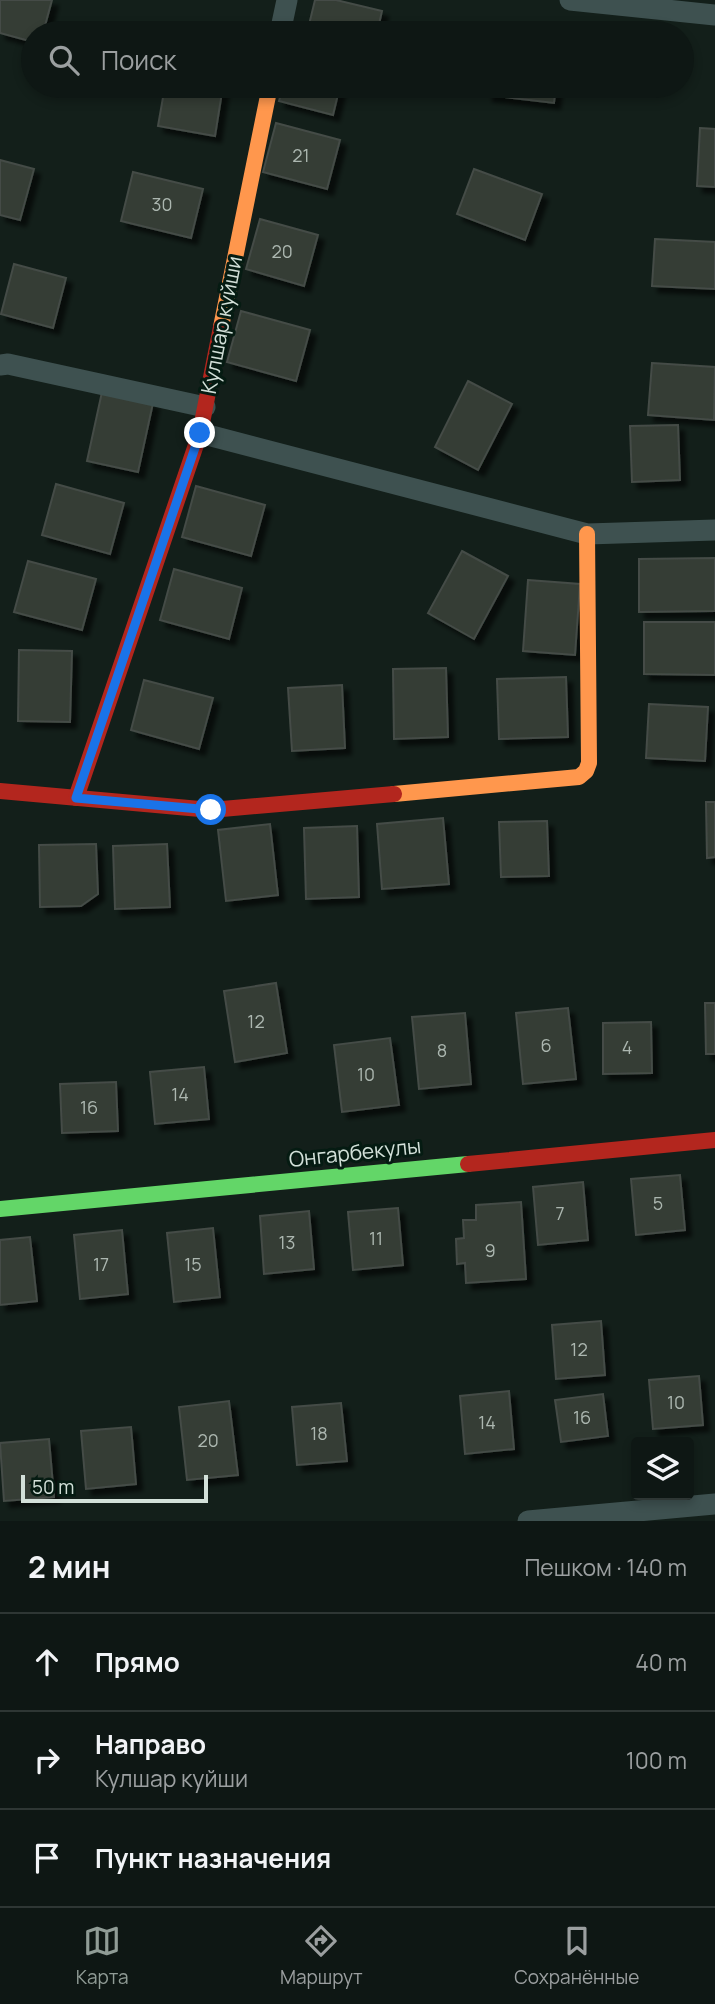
<!DOCTYPE html>
<html lang="ru">
<head>
<meta charset="utf-8">
<style>
	body { margin:0; font-family:Manrope,sans-serif; background:#1c2422; color:#f1f3f6 }
	.controls { position:absolute; right:21px; bottom:21px; display:grid; overflow:hidden; border-radius:7px; box-shadow:0 4px 10px #0003 }
	.controls button { width:63px; height:63px; display:grid; place-items:center; padding:0; border:0; border-bottom:2px solid #2e3634; background:#0e1714; color:#f1f3f6; font:35px sans-serif }
	.scale { position:absolute; left:21px; bottom:18px; width:187px; box-sizing:border-box; padding-left:7px; border:4px solid #d3e0d9; border-top:0; font-size:19px; line-height:24px; white-space:nowrap; color:#d3e0d9; -webkit-text-stroke:5px #051b12; paint-order:stroke }
	.stop { position:absolute; width:21px; height:21px; margin:-16px; border:5px solid #1a73e8; border-radius:50%; background:#fff }
	.stop.end { background:#1a73e8; border-color:#fff; box-shadow:0 2px 7px #0008 }
	.list { margin:0; padding:0; list-style:none }
	h2 { display:flex; justify-content:space-between; align-items:center; height:91px; margin:0; padding:0 28px; font-size:30px }
	h2 small { font-size:23px; font-weight:400; color:#9b9fa0 }
	.list li { display:grid; grid-template-columns:46px 1fr auto; gap:21px; align-items:center; box-sizing:border-box; height:98px; padding:0 28px; border-top:2px solid #2e3634 }
	.list b { display:block; font-size:26px; white-space:nowrap }
	.list p { margin:0; font-size:23px; white-space:nowrap; color:#9b9fa0 }
	.list em { font-size:23px; font-style:normal; color:#9b9fa0 }
	.icon { flex:none; width:38px; height:38px; fill:none; stroke:currentColor; stroke-width:2; stroke-linecap:round; stroke-linejoin:round }
	.map { position:relative; flex:none; width:715px; height:1521px; overflow:hidden }
	.search { position:absolute; background:#0e1714; box-shadow:0 4px 10px #0003; left:21px; right:21px; top:21px; height:77px; display:flex; align-items:center; gap:18px; box-sizing:border-box; padding:0 24px; border-radius:38px; color:#9b9fa0; font-size:26px }
	.sheet { height:385px; background:#0e1714 }
	nav { display:flex; justify-content:space-around; align-items:center; box-sizing:border-box; height:98px; border-top:2px solid #2e3634; background:#0e1714; font-size:19px; color:#9b9fa0 }
	nav a { display:grid; justify-items:center; gap:4px }
	nav .on { color:#909c96 }
	.map>svg:first-child { display:block }
	.building { fill:#353c36; stroke:#444c46; stroke-width:2; filter:url(#shadow) }
	.lines { fill:none; stroke-linecap:round; stroke-linejoin:round }
	.street { stroke:#3e5150; stroke-width:21 }
	.fast { stroke:#63d668; stroke-width:16 }
	.slow { stroke:#ff974d; stroke-width:16 }
	.jam { stroke:#b3261e; stroke-width:16 }
	.route { stroke:#1a73e8; stroke-width:9 }
	.labels { text-anchor:middle; stroke-width:6; stroke-linejoin:round; paint-order:stroke }
	.number-label { font-size:18px; fill:#acb7b0 }
	.street-label { font-size:21px; fill:#d3e0d9; stroke:#051b12 }
</style>
</head>
<body>
<div class="map">
<svg width="715" height="1521" viewBox="0 0 715 1521">
	<defs>
		<filter id="shadow"><feDropShadow dx="6" dy="6" stdDeviation="2" flood-color="#0009"/></filter>
	</defs>
	<rect width="100%" height="100%" fill="#131f1a"/>
	<!-- building -->
	<g class="building">
		<path d="M0 0H52L43 33H33V42L0 33Z"/>
		<path d="M315 0H336L382 11 377 33H307Z"/>
		<path d="M165 86H223L215 136 158 126Z"/>
		<path d="M283 86H340L333 115 279 101Z"/>
		<path d="M488 86H556L554 103 487 95Z"/>
		<path d="M276 123 340 140 327 189 263 172Z"/>
		<path d="M700 128 715 129V187L697 186Z"/>
		<path d="M0 160 34 169 20 220 0 215Z"/>
		<path d="M474 169 542 194 525 240 457 214Z"/>
		<path d="M133 172 203 189 191 238 121 221Z"/>
		<path d="M260 219 318 235 304 286 246 269Z"/>
		<path d="M655 239 715 242V289L652 286Z"/>
		<path d="M14 264 66 278 53 328 1 314Z"/>
		<path d="M241 311 310 330 296 381 227 362Z"/>
		<path d="M652 363 715 367 714 420 648 415Z"/>
		<path d="M468 381 512 404 478 470 435 447Z"/>
		<path d="M102 392 153 403 138 472 87 461Z"/>
		<path d="M678 425 680 480 632 482 630 426Z"/>
		<path d="M56 484 124 503 110 554 42 535Z"/>
		<path d="M196 486 265 505 251 556 182 537Z"/>
		<path d="M462 551 508 576 474 639 428 613Z"/>
		<path d="M715 558V611L639 612V559Z"/>
		<path d="M28 561 96 579 82 630 14 612Z"/>
		<path d="M174 569 242 588 229 639 160 620Z"/>
		<path d="M528 580 580 584 575 655 523 651Z"/>
		<path d="M644 622H715V675L644 674Z"/>
		<path d="M19 650 72 651 70 722 18 721Z"/>
		<path d="M446 668 448 737 394 739 393 669Z"/>
		<path d="M566 677 568 737 499 739 497 679Z"/>
		<path d="M144 680 213 698 199 749 131 730Z"/>
		<path d="M342 685 345 748 292 751 288 688Z"/>
		<path d="M649 704 708 707 705 761 646 758Z"/>
		<path d="M706 802H715V857L707 858Z"/>
		<path d="M443 818 449 884 382 889 377 824Z"/>
		<path d="M547 821 549 876 501 877 499 822Z"/>
		<path d="M270 824 278 895 226 901 218 830Z"/>
		<path d="M357 826 359 897 306 899 304 828Z"/>
		<path d="M96 844 98 894 81 906 40 907 39 845Z"/>
		<path d="M167 844 170 907 115 909 113 846Z"/>
		<path d="M276 983 287 1053 235 1062 224 991Z"/>
		<path d="M705 1003H715V1054H706Z"/>
		<path d="M568 1008 576 1079 523 1084 516 1013Z"/>
		<path d="M465 1013 471 1084 419 1089 412 1017Z"/>
		<path d="M651 1022 652 1073 603 1074V1023Z"/>
		<path d="M390 1038 399 1105 342 1112 334 1045Z"/>
		<path d="M204 1067 209 1119 155 1124 150 1072Z"/>
		<path d="M116 1082 118 1131 62 1133 60 1084Z"/>
		<path d="M680 1175 685 1230 636 1235 631 1179Z"/>
		<path d="M583 1182 588 1240 538 1245 533 1187Z"/>
		<path d="M521 1202 526 1279 466 1283 465 1263 457 1264 456 1239 464 1238 463 1220H476V1205Z"/>
		<path d="M398 1208 403 1265 353 1270 348 1212Z"/>
		<path d="M309 1211 314 1269 264 1274 260 1216Z"/>
		<path d="M213 1228 220 1297 174 1302 167 1233Z"/>
		<path d="M122 1230 128 1294 80 1299 74 1235Z"/>
		<path d="M30 1237 37 1301 0 1305V1240Z"/>
		<path d="M601 1321 605 1375 556 1379 552 1325Z"/>
		<path d="M699 1376 703 1425 653 1429 649 1380Z"/>
		<path d="M509 1391 514 1449 465 1454 460 1396Z"/>
		<path d="M603 1394 608 1436 561 1442 555 1400Z"/>
		<path d="M229 1401 238 1475 187 1480 179 1407Z"/>
		<path d="M341 1403 347 1461 297 1465 292 1407Z"/>
		<path d="M131 1427 136 1484 86 1489 81 1431Z"/>
		<path d="M49 1439 54 1497 4 1501 0 1443Z"/>
	</g>
	<g class="lines">
		<!-- street -->
		<g class="street">
			<path d="M570 0 715 15"/>
			<path d="M280 33 287 0"/>
			<path d="M0 365 8 364 205 407"/>
			<path d="M200 433 587 534 715 530"/>
			<path d="M528 1521 715 1504"/>
		</g>
		<!-- fast -->
		<path class="fast" d="M0 1209 468 1164"/>
		<!-- slow -->
		<g class="slow">
			<path d="M221 327 270 86"/>
			<path d="M394 794 579 777 586 771 589 763 587 534"/>
		</g>
		<!-- jam -->
		<g class="jam">
			<path d="M0 791 211 810 394 794"/>
			<path d="M76 798 200 433 221 327"/>
			<path d="M468 1164 715 1140"/>
		</g>
	</g>
	<g class="lines">
		<!-- route -->
		<path class="route" d="M200 433 76 798 211 810"/>
	</g>
	<g class="labels">
		<!-- number labels -->
		<g class="number-label">
			<text x="301" y="162">21</text>
			<text x="162" y="211">30</text>
			<text x="282" y="258">20</text>
			<text x="256" y="1028">12</text>
			<text x="546" y="1052">6</text>
			<text x="627" y="1054">4</text>
			<text x="442" y="1057">8</text>
			<text x="366" y="1081">10</text>
			<text x="180" y="1101">14</text>
			<text x="89" y="1114">16</text>
			<text x="658" y="1210">5</text>
			<text x="560" y="1220">7</text>
			<text x="376" y="1245">11</text>
			<text x="287" y="1249">13</text>
			<text x="490" y="1257">9</text>
			<text x="101" y="1271">17</text>
			<text x="193" y="1271">15</text>
			<text x="579" y="1356">12</text>
			<text x="676" y="1409">10</text>
			<text x="582" y="1424">16</text>
			<text x="487" y="1429">14</text>
			<text x="319" y="1440">18</text>
			<text x="208" y="1447">20</text>
		</g>
		<!-- street labels -->
		<g class="street-label">
			<text transform="translate(222 325) rotate(-79)" y="7">Кулшар куйши</text>
			<text transform="translate(355 1153) rotate(-6)" y="7">Онгарбекулы</text>
		</g>
	</g>
</svg>
<div class="controls">
<button><svg class="icon" aria-label="layers" viewBox="0 0 24 24"><path d="M12 4l9 5-9 5-9-5zM3 14l9 5 9-5"/></svg></button>
</div>
<div class="scale">50 m</div>
<div class="stop" style="left:211px;top:810px"></div>
<div class="stop end" style="left:200px;top:433px"></div>
<div class="search"><svg class="icon" aria-label="search" viewBox="0 0 24 24"><circle cx="10" cy="10" r="6"/><path d="M15 15l6 6"/></svg>Поиск</div>
</div>
<section class="sheet">
<h2>2 мин<small>Пешком · 140 m</small></h2>
<ul class="list">
<li><svg class="icon" aria-label="ahead" viewBox="0 0 24 24"><path d="M12 20V5M6 11l6-6 6 6"/></svg><div><b>Прямо</b></div><em>40 m</em></li>
<li><svg class="icon" aria-label="right" viewBox="0 0 24 24"><path d="M7 20v-9h11M14 6l5 5-5 5"/></svg><div><b>Направо</b><p>Кулшар куйши</p></div><em>100 m</em></li>
<li><svg class="icon" aria-label="arrive" viewBox="0 0 24 24"><path d="M6 21V4h12l-3 4 3 4H6"/></svg><div><b>Пункт назначения</b></div></li>
</ul>
</section>
<nav>
<a class="on"><svg class="icon" aria-label="map" viewBox="0 0 24 24"><path d="M3 6l6-2 6 2 6-2v14l-6 2-6-2-6 2zM9 4v14M15 6v14"/></svg>Карта</a>
<a><svg class="icon" aria-label="directions" viewBox="0 0 24 24"><path d="M12 3l9 9-9 9-9-9zM9 14v-3h6M13 9l2 2-2 2"/></svg>Маршрут</a>
<a><svg class="icon" aria-label="saved" viewBox="0 0 24 24"><path d="M7 4h10v16l-5-4-5 4z"/></svg>Сохранённые</a>
</nav>
</body>
</html>
